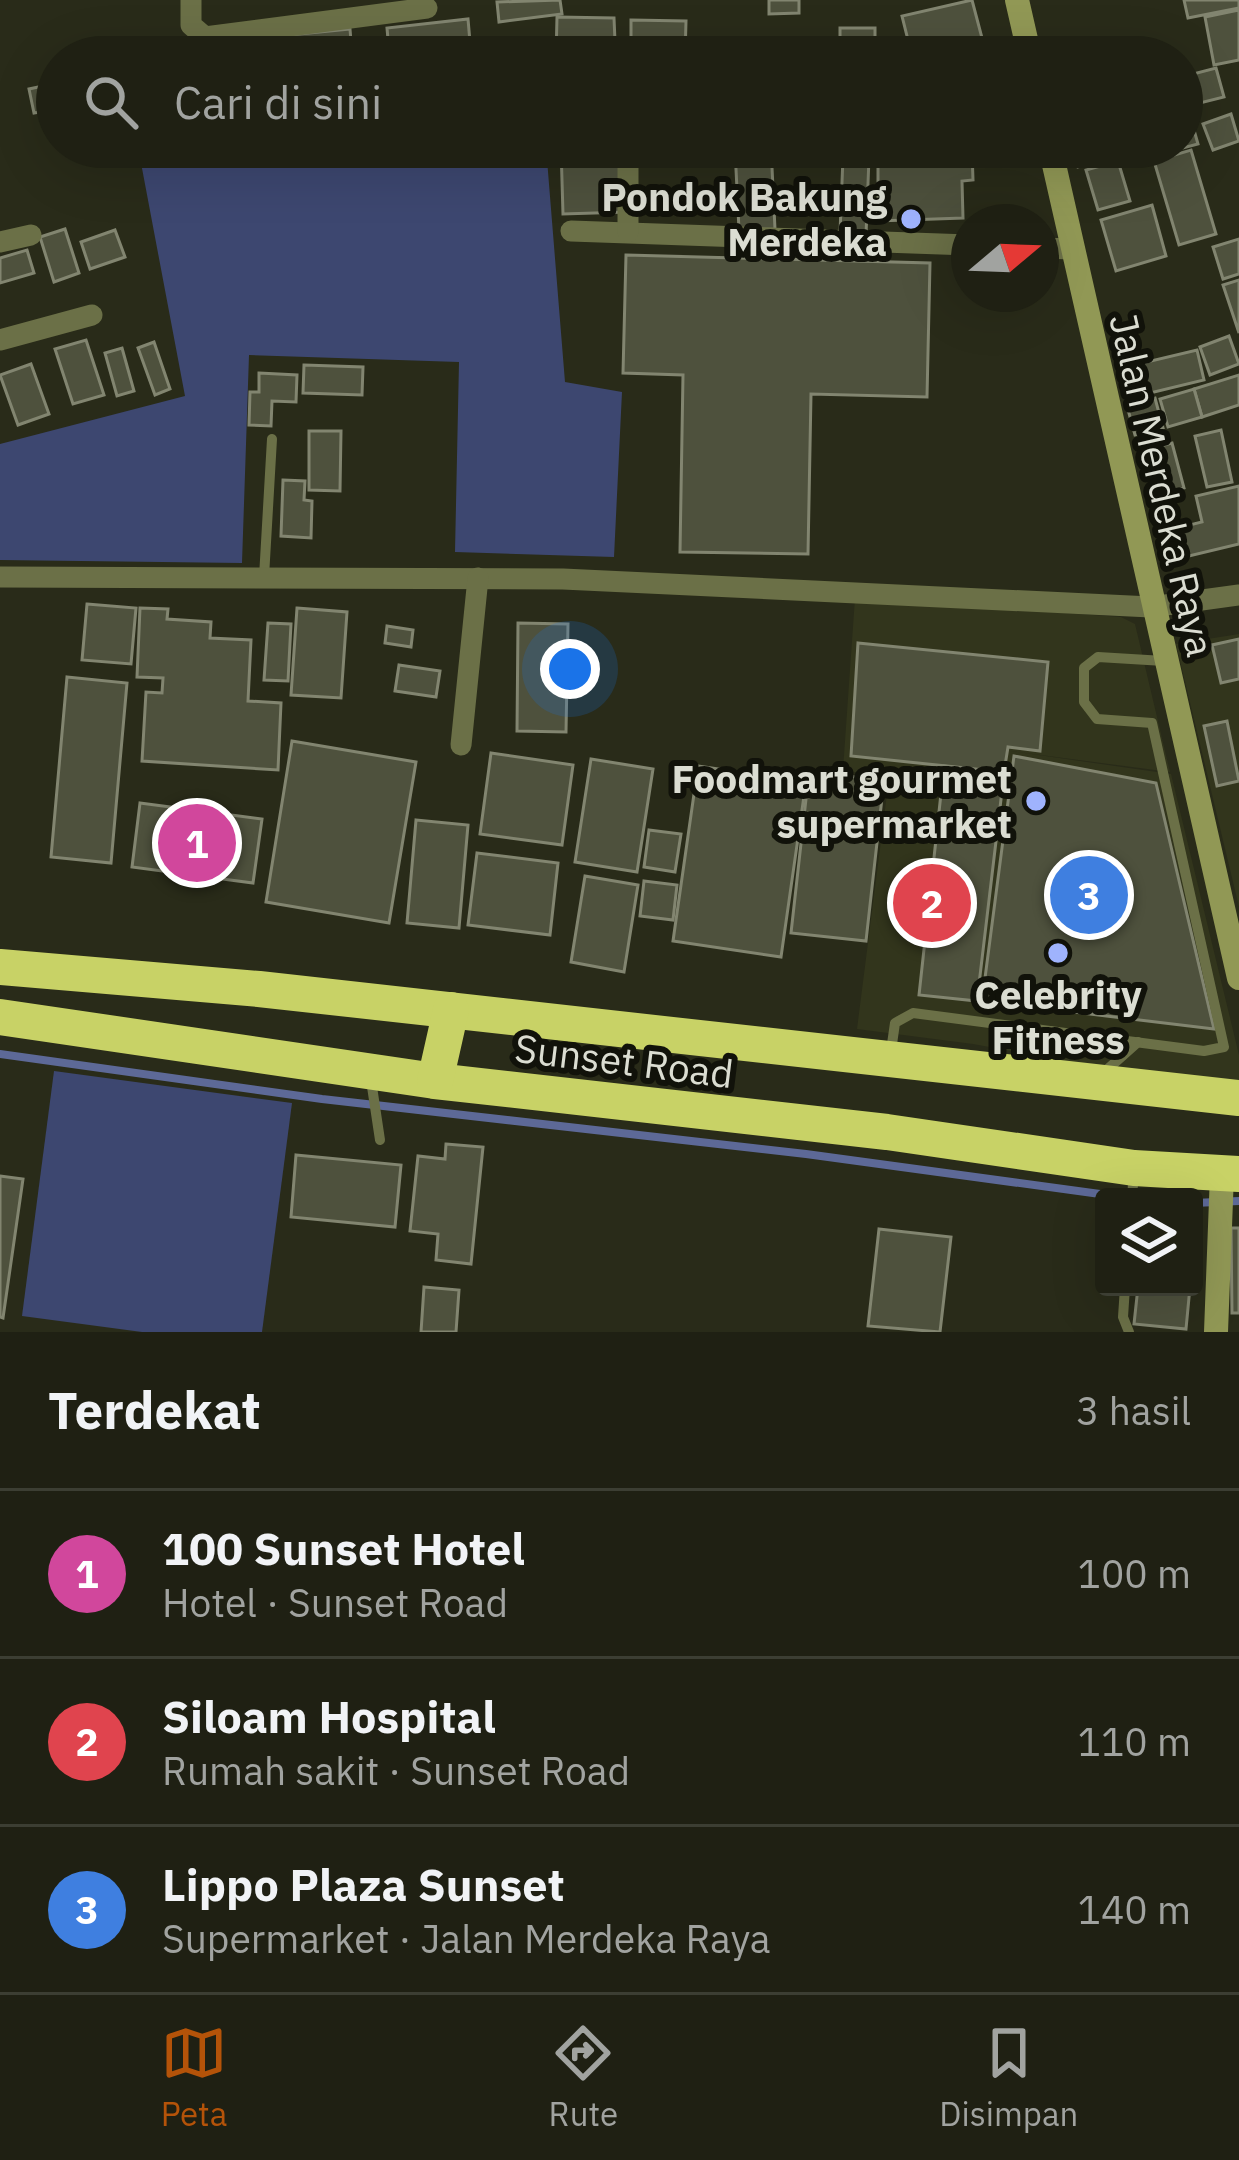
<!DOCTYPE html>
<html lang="id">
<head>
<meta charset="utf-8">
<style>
	body { margin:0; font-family:"IBM Plex Sans",sans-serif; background:#2c2d21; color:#f1f3f6 }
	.controls { position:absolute; right:36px; bottom:36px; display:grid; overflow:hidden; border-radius:12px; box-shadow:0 12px 48px #0002 }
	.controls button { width:108px; height:108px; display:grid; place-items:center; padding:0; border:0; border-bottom:3px solid #3c3e33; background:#1f2013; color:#f1f3f6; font:60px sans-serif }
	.compass { position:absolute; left:951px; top:204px; width:108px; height:108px; border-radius:50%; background:#1f2013; box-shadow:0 12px 48px #0002; rotate:71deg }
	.you { position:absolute; left:570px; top:669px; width:42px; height:42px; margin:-30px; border:9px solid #fff; border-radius:50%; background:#1a73e8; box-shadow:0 0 0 18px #1a73e833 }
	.badge { display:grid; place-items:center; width:78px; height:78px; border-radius:50%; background:#b45309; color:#fff; font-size:39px; font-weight:700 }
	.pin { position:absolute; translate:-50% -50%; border:6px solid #fff; box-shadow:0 3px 12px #0006 }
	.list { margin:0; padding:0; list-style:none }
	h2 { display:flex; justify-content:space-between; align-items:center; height:156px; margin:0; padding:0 48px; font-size:51px }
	h2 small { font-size:39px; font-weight:400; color:#a1a3a0 }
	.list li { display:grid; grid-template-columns:78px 1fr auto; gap:36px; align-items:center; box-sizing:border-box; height:168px; padding:0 48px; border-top:3px solid #3c3e33 }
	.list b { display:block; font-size:45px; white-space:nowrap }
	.list p { margin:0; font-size:39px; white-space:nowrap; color:#a1a3a0 }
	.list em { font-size:39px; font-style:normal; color:#a1a3a0 }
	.icon { flex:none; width:66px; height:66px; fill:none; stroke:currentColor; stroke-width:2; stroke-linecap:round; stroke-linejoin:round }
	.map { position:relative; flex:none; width:1239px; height:1332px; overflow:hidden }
	.search { position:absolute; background:#1f2013; box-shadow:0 12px 48px #0002; left:36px; right:36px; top:36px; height:132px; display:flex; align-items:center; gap:30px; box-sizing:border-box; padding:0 42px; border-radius:66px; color:#a1a3a0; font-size:45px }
	.sheet { height:660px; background:#1f2013 }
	nav { display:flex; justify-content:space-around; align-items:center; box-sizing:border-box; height:168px; border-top:3px solid #3c3e33; background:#1f2013; font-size:33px; color:#a1a3a0 }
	nav a { display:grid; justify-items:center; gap:6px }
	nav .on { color:#b45309 }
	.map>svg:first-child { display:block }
	.built { fill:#32351c }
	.green { fill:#3d4770 }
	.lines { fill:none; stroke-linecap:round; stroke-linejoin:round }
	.stream { stroke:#5d6997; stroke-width:8 }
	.building { fill:#4e513d; stroke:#828570; stroke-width:3 }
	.lane { stroke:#6b7047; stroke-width:10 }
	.street { stroke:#6b7047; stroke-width:21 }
	.secondary { stroke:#919855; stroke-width:24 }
	.highway { stroke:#c8d266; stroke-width:36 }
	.poi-dot { fill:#9fb3fd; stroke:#11120a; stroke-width:4.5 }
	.labels { text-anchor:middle; stroke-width:12; stroke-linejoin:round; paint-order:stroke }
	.poi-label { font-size:39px; font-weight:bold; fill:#dbddd2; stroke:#11120a; text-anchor:end }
	.street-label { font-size:39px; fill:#dbddd2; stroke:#11120a }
</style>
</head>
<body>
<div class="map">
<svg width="1239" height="1332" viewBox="0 0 1239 1332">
	<rect width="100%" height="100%" fill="#292b19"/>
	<!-- built -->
	<g class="built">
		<path d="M855 598 1121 617 1135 624 1170 772 1010 751 1171 774 1239 1055V1093L973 1044 857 1029 889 778 843 770Z"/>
		<path d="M1239 634V907L1176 644Z"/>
	</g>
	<!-- green -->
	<g class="green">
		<path d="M138 147H546L565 382 622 392 614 557 455 552 459 362 249 355 242 563 0 560V444L185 396Z"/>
		<path d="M54 1071 292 1103 262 1332H142L22 1316Z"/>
	</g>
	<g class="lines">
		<!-- stream -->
		<g class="stream">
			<path d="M0 1054 322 1099 806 1154 1122 1197"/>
			<path d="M1194 1203 1239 1201"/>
		</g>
	</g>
	<!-- building -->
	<g class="building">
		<path d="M560 0 562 14 499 22 497 2Z"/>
		<path d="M769 0H799V13L769 14Z"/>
		<path d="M972 0 982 38 912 56 902 16Z"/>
		<path d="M1184 0H1239V8L1188 18Z"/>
		<path d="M1239 10V60L1214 65 1205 17Z"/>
		<path d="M557 17 614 18 615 41H589V57H556Z"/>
		<path d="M468 19 470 42 389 51 387 28Z"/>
		<path d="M631 20 686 21 685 57H669V40L631 39Z"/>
		<path d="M840 28H875V53L840 52Z"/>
		<path d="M350 29 352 53 291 57 289 35Z"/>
		<path d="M279 37 282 57H204L202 45Z"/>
		<path d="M1216 68 1224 97 1196 104 1189 75Z"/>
		<path d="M57 83V109L34 113 29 89Z"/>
		<path d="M1231 114 1239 141 1213 150 1203 124Z"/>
		<path d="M1190 116 1198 144 1164 153 1163 147H1182V118Z"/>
		<path d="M561 147H624L626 212 563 214Z"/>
		<path d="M771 147 775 229 739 230 735 149Z"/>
		<path d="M1073 147H1106L1110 158 1078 167Z"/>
		<path d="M1191 150 1216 234 1179 245 1154 161Z"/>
		<path d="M972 151 973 180 962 181 963 218 878 221V155Z"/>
		<path d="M843 157 869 158 866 235 840 233Z"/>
		<path d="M1118 161 1130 201 1098 210 1086 170Z"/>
		<path d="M1152 205 1166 256 1116 271 1101 220Z"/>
		<path d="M65 229 79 273 54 282 40 237Z"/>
		<path d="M115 230 125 257 90 269 81 242Z"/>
		<path d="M1239 239V274L1223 279 1213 247Z"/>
		<path d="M27 250 34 273 0 283V258Z"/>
		<path d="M626 255 930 263 927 397 811 394 808 554 680 552 683 375 623 373Z"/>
		<path d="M1239 280V333L1223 285Z"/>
		<path d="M1229 336 1239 364 1210 375 1200 347Z"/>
		<path d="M86 340 104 395 73 404 55 349Z"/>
		<path d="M154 342 170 389 155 395 138 348Z"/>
		<path d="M122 348 134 391 117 396 105 353Z"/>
		<path d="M1197 350 1204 380 1146 394 1138 364Z"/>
		<path d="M31 364 49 414 18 425 0 375Z"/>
		<path d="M304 365 363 367 362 395 303 393Z"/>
		<path d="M259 373 297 375 296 402 272 401 271 426 249 425 250 392H259Z"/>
		<path d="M1239 375V405L1202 417 1194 389Z"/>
		<path d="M1194 389 1202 417 1168 427 1160 399Z"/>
		<path d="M1155 398 1163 428 1135 435 1127 406Z"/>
		<path d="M1221 430 1232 482 1207 487 1195 436Z"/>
		<path d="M309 431H341L340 491 309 490Z"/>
		<path d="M1172 443 1184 488 1160 495 1148 449Z"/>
		<path d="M283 480 305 481 304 500 312 501 311 538 281 536Z"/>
		<path d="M1239 486V544L1164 562 1157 533 1202 522 1196 496Z"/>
		<path d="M87 604 136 608 131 664 82 660Z"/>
		<path d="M140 608 168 609 167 619 211 622 210 638 251 640 248 701 281 703 278 770 142 761 146 692 162 693 163 678 137 677Z"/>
		<path d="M297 608 347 612 341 698 291 695Z"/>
		<path d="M268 623 291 624 288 681 264 680Z"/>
		<path d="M518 623 568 624 566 732 517 731Z"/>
		<path d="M387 626 413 630 411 647 385 643Z"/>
		<path d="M1239 639V679L1221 683 1212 645Z"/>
		<path d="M858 643 1048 662 1040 751 1008 747 1004 772 851 756Z"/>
		<path d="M399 665 440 671 436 697 395 691Z"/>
		<path d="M67 677 127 683 111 863 51 857Z"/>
		<path d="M1227 721 1239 781 1217 786 1204 726Z"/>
		<path d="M292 741 416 762 389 923 266 902Z"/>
		<path d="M491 753 573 765 562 845 480 834Z"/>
		<path d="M1014 756 1156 783 1214 1029 982 1001Z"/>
		<path d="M591 759 653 769 637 872 575 862Z"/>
		<path d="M698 766 806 782 781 957 673 941Z"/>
		<path d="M944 766 1004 774 977 1001 919 995Z"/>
		<path d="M809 772 884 780 866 941 791 933Z"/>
		<path d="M140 803 262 819 253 883 132 867Z"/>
		<path d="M416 820 468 825 459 928 407 923Z"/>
		<path d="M649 830 681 834 675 872 644 867Z"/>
		<path d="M477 853 558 863 550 935 468 925Z"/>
		<path d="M585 876 638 885 624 972 571 962Z"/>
		<path d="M644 881 677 885 673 920 640 916Z"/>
		<path d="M446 1144 483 1147 471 1264 436 1260 438 1234 410 1231 418 1156 445 1159Z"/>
		<path d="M296 1155 401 1165 395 1227 291 1217Z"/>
		<path d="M0 1176 23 1179 3 1318 0 1317Z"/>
		<path d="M1231 1228H1239V1313H1232Z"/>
		<path d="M879 1229 951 1237 940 1332 868 1326Z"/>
		<path d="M424 1287 459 1290 456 1332H421Z"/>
		<path d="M1138 1287H1190L1186 1329 1134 1324Z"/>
	</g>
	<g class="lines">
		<!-- lane -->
		<g class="lane">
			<path d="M264 577 272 439"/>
			<path d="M891 1051 895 1023 913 1013 1204 1051 1224 1047 1152 723 1097 719 1084 702V668L1098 657 1164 661"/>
			<path d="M1016 1065 1051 1031"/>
			<path d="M1101 1075 1138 1042"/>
			<path d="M371 1080 380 1140"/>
			<path d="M1132 1197 1134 1172"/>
			<path d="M1125 1287 1123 1317 1129 1332"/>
		</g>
		<!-- street -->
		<g class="street">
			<path d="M191 0V25L205 37 427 8"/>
			<path d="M571 231 969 245"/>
			<path d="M628 232V147"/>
			<path d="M0 242 31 235"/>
			<path d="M1041 248 1073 249"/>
			<path d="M0 340 92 315"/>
			<path d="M0 577 563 579 1151 607 1239 595"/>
			<path d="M461 745 478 578"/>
		</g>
		<!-- secondary -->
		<g class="secondary">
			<path d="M1017 0 1030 57"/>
			<path d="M1050 147 1239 978"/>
			<path d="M1216 1332 1222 1174"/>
		</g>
		<!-- highway -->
		<g class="highway">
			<path d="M0 967 259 989 1239 1098"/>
			<path d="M0 1017 435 1081 887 1132 1134 1168 1239 1174"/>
			<path d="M435 1081 451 1010"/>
		</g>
	</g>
	<!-- markers -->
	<g class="poi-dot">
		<circle cx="911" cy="219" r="12"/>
		<circle cx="1036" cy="801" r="12"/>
		<circle cx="1058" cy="953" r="12"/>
	</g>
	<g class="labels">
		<!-- poi labels -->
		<g class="poi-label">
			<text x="887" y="211">Pondok Bakung<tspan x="887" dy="45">Merdeka</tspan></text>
			<text x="1012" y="793">Foodmart gourmet<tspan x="1012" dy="45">supermarket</tspan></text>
			<text x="1058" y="1009" text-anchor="middle">Celebrity<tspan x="1058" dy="45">Fitness</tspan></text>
		</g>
		<!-- street labels -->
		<g class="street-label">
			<text transform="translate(1162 485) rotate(77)" y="14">Jalan Merdeka Raya</text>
			<text transform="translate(624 1061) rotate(7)" y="14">Sunset Road</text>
		</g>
	</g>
</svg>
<div class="controls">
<button><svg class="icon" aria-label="layers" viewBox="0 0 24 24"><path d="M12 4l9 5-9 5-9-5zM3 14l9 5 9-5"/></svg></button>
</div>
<svg class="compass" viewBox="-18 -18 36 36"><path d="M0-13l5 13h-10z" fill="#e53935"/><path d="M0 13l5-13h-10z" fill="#a1a3a0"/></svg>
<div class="you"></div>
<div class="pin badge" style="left:197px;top:843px;background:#d1479c">1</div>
<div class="pin badge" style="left:932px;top:903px;background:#e0444e">2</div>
<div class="pin badge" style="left:1089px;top:895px;background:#3f7fe0">3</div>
<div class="search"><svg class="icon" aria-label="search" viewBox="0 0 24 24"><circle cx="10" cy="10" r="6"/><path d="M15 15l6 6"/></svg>Cari di sini</div>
</div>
<section class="sheet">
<h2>Terdekat<small>3 hasil</small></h2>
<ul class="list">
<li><span class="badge" style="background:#d1479c">1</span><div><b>100 Sunset Hotel</b><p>Hotel · Sunset Road</p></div><em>100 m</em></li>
<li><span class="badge" style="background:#e0444e">2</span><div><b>Siloam Hospital</b><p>Rumah sakit · Sunset Road</p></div><em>110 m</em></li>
<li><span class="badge" style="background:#3f7fe0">3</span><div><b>Lippo Plaza Sunset</b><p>Supermarket · Jalan Merdeka Raya</p></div><em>140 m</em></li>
</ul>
</section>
<nav>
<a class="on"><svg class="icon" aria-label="map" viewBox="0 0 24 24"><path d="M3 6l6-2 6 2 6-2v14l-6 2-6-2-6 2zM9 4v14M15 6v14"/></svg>Peta</a>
<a><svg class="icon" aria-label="directions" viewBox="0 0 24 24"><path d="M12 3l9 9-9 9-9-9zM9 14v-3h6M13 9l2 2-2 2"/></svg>Rute</a>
<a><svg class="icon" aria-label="saved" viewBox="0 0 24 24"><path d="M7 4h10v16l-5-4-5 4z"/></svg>Disimpan</a>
</nav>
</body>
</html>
